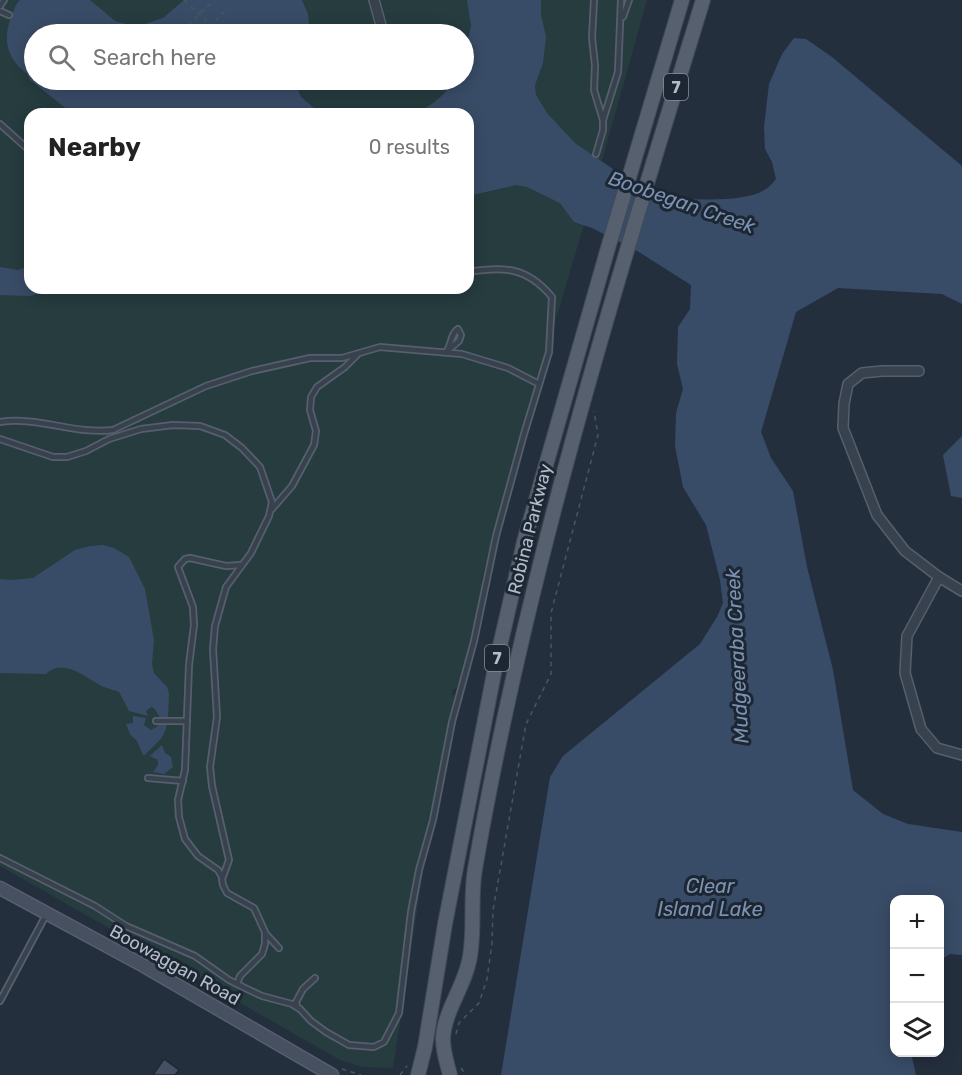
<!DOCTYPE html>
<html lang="en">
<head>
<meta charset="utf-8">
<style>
	body { margin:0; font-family:Rubik,sans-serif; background:#f6f6f6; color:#222 }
	.controls { position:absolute; right:18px; bottom:18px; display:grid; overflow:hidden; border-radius:12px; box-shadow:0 3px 15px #0003 }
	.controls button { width:54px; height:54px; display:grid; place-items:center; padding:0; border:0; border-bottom:2px solid #e0e0e0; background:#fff; color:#222; font:30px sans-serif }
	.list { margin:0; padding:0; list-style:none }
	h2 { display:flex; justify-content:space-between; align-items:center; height:78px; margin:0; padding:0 24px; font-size:26px }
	h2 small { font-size:20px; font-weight:400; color:#767676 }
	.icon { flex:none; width:33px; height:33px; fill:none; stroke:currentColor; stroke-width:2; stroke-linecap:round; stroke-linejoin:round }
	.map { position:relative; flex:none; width:962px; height:1075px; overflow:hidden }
	.search { position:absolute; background:#fff; box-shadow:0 3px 15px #0003; left:24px; top:24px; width:450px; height:66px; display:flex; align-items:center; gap:15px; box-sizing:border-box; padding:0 21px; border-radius:33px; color:#767676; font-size:22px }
	.panel { position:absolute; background:#fff; box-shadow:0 3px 15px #0003; left:24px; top:108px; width:450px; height:186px; border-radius:18px }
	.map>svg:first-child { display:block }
	.green { fill:#263c3f; fill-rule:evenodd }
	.water { fill:#394c67 }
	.building { fill:#455162; stroke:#1f2835; stroke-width:1.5 }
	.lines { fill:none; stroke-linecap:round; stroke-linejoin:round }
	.service-casing { stroke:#565f6c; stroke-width:8 }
	.minor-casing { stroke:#565f6c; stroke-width:12 }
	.secondary-casing { stroke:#565f6c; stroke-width:15 }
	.primary-casing { stroke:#414a57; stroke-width:16 }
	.path { stroke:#44595c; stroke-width:1.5; stroke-dasharray:4.5 4.5; stroke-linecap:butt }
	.service { stroke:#38414e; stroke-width:4.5 }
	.minor { stroke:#38414e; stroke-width:9 }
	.secondary { stroke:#465061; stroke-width:12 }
	.primary { stroke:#56606e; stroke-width:14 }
	.labels { text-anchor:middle; stroke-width:6; stroke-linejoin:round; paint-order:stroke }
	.shield { fill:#1d2633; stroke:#878f9c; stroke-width:1.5 }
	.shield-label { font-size:16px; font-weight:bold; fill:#b4bcc9 }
	.street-label { font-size:18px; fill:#b4bcc9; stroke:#1d2633 }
	.water-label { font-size:20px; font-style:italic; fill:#7c92b1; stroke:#1d2633 }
</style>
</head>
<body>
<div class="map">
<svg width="962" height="1075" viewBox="0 0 962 1075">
	<rect width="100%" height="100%" fill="#242f3e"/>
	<!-- green -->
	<path class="green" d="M0 0H647L584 225 505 489 482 578 483 583C476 618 470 655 456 689H453L452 695H454L455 702 437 782 393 1068 362 1067 340 1060 0 866ZM34 34H464V80H34ZM30 114H468V288H30Z"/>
	<!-- water -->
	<g class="water">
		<path d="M20 0H90L115 21 136 27 163 18 184 0H302L308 14 310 34H34V80H294L301 97 321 114H73L30 80C27 72 23 71 18 66 0 45 7 25 17 3Z"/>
		<path d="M467 0H541V15L546 37 543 63 535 85 536 95 547 113 575 143 626 178 643 195C672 198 742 206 766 189 769 187 773 183 776 179L772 162 765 149 764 127 769 84 782 54 794 38 806 39 832 57 962 166V304L942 294 838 288 796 312 761 432 771 458 793 491 807 567 833 670 853 790 883 814 908 824 962 832V955L950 954 940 960V900H894V1052L911 1053 916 1075H501L550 777 563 756 700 644 717 617 723 603 720 580 706 525 683 487 675 446 676 413 683 389 677 364 678 327 690 309 691 285 639 252 592 228 574 222 560 203 527 187 516 185 468 196V114H415C432 105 444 96 455 80H464V57L471 26Z"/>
		<path d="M30 266V288H55L31 296 0 295V267L18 270Z"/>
		<path d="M962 436V498L951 496 943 455Z"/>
		<path d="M103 545 114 548 129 557 145 589 154 640 152 664 154 673 167 687 169 693 168 717 161 719 154 708 151 707 146 711 148 716 129 711 119 692C114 690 109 689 104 687 88 680 64 656 46 674L0 673V579L12 580 33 578 75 550 90 546Z"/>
		<path d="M133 716 146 718 144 725 151 730C158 727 160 723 167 721 166 738 156 743 145 755H143L137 741 130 734 126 724 133 723Z"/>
		<path d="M162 745 165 753 171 757 173 767 164 774 153 772 158 765V760L150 756Z"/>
	</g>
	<!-- building -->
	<path class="building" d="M164 1059 179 1070 175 1075H153Z"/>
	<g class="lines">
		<defs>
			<g id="service">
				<path d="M594 0 592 38 595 65 594 90 603 120"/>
				<path d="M0 6 4 0"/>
				<path d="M0 11 9 15"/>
				<path d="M623 17 629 0"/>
				<path d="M0 124 30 151"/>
				<path d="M596 154 603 130V120L618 72 621 0"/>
				<path d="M458 329 461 335 459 341 446 352C452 345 450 334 458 329Z"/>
				<path d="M0 422C38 416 75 435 113 430L206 386 252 371 310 358H342L380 347 462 354 508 368 539 384"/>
				<path d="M0 439 53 457H67L86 451 109 439 141 429 173 425 200 426 225 435 242 448 260 467 272 502 269 516 251 553 226 587 215 626 213 649 217 717 210 767 212 786 229 860 222 879 223 885 227 893 254 908 265 932V944L262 954 240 976 237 984"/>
				<path d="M272 509 292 486 314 445 316 431 310 410 311 397 317 387 345 367 357 355"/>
				<path d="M156 721H187"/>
				<path d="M148 778 183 781"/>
				<path d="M0 858 95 906 126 926 195 956 229 980 245 988 262 996 292 1004 300 1009 311 1021 326 1032 349 1045 374 1047 384 1042 399 1013 411 912 419 870 433 820 452 722 474 641 496 536 524 434 549 352 552 297C527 267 504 266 468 272"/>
				<path d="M222 877 218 870 198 856 185 839 179 817 178 800 185 770 189 665 194 625 193 607 178 567 185 559 190 558 226 566 240 565"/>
				<path d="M266 934 279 948"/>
				<path d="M0 1001 46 915"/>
				<path d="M297 1007 296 1002 303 989 315 978"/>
			</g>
			<g id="minor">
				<path d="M374 0 382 29"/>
				<path d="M919 371H882L862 373 848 384 844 404 843 428 877 515 905 551 939 577 962 591"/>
				<path d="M939 577 907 636 905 673 921 729 937 748 962 755"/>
			</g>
			<path id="secondary" d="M0 888 144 966 332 1075"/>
			<g id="primary">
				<path d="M418 1075 425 1047 445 924 496 663 524 542 608 248 682 0"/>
				<path d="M450 1075C447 1063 443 1052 443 1039 444 1010 466 985 470 956 475 927 470 898 475 869 526 573 615 287 703 0"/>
			</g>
		</defs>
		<!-- service casing -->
		<use href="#service" class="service-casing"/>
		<!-- minor casing -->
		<use href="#minor" class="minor-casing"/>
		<!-- secondary casing -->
		<use href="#secondary" class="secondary-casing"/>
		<!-- primary casing -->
		<use href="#primary" class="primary-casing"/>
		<!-- path -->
		<g class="path">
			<path d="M184 0 221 34"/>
			<path d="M188 26 212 2"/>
			<path d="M203 34 224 12"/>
			<path d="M225 34 235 24"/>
			<path d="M456 1034 459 1023 479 1003 487 979 492 943 493 910 526 724 551 674V613L598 435 594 411"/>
			<path d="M461 1068 466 1075"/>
			<path d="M342 1069 361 1075"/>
			<path d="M400 1075 407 1066"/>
		</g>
		<!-- service -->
		<use href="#service" class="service"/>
		<!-- minor -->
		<use href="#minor" class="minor"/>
		<!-- secondary -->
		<use href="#secondary" class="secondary"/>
		<!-- primary -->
		<use href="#primary" class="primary"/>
	</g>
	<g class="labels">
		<!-- shield labels -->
		<g class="shield">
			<rect x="664" y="74" width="24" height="26" rx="4.5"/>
			<rect x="485" y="645" width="24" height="26" rx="4.5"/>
		</g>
		<g class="shield-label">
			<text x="676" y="93">7</text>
			<text x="497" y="664">7</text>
		</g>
		<!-- street labels -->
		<g class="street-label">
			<text transform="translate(530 529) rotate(-76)" y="6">Robina Parkway</text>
			<text transform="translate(175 965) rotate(29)" y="6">Boowaggan Road</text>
		</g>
		<!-- water labels -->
		<g class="water-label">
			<text transform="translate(682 202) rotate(19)" y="7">Boobegan Creek</text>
			<text transform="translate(737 656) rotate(-93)" y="7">Mudgeeraba Creek</text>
			<text x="710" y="893">Clear<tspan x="710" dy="23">Island Lake</tspan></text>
		</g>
	</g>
</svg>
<div class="controls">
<button>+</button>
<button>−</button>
<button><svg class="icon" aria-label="layers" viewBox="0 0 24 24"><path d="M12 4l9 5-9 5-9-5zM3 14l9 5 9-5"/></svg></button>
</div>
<div class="search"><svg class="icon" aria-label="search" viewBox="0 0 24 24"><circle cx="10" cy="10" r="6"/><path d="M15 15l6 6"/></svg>Search here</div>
<section class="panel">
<h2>Nearby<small>0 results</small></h2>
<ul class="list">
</ul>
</section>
</div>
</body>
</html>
